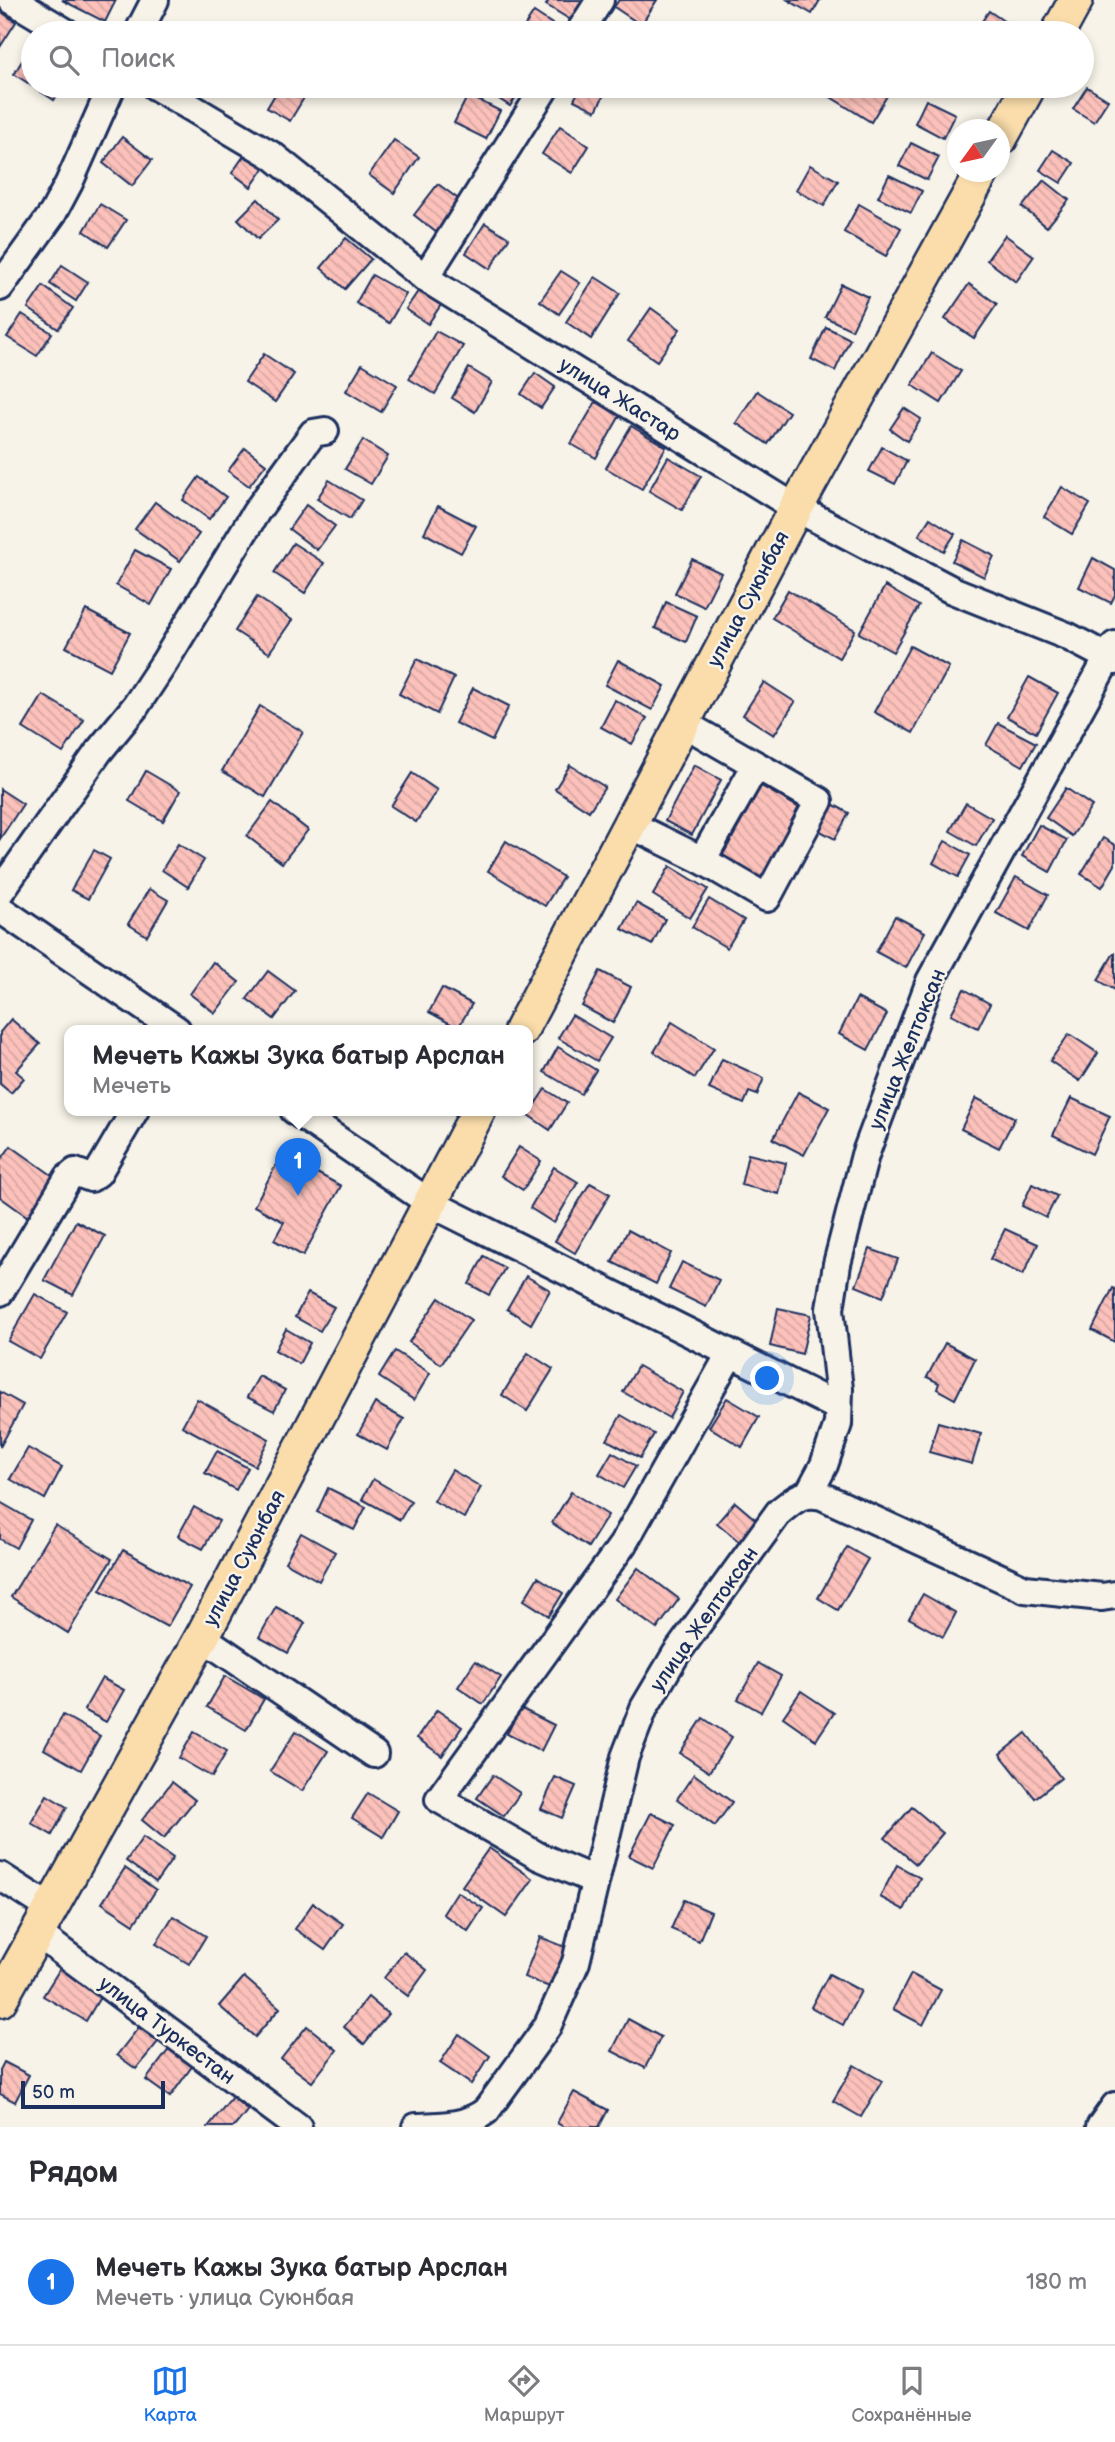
<!DOCTYPE html>
<html lang="ru">
<head>
<meta charset="utf-8">
<style>
	body { margin:0; font-family:"Balsamiq Sans",sans-serif; background:#f2f2f3; color:#2b2b33 }
	.compass { position:absolute; left:947px; top:119px; width:63px; height:63px; border-radius:50%; background:#fff; box-shadow:0 4px 10px #0003; rotate:237deg }
	.scale { position:absolute; left:21px; bottom:18px; width:144px; box-sizing:border-box; padding-left:7px; border:4px solid #1b2f5e; border-top:0; font-size:19px; line-height:24px; white-space:nowrap; color:#1b2f5e; -webkit-text-stroke:5px #f7f3e8; paint-order:stroke }
	.you { position:absolute; left:768px; top:1379px; width:24px; height:24px; margin:-18px; border:5px solid #fff; border-radius:50%; background:#1a73e8; box-shadow:0 0 0 10px #1a73e833 }
	.badge { display:grid; place-items:center; width:46px; height:46px; border-radius:50%; background:#1a73e8; color:#fff; font-size:23px; font-weight:700 }
	.pin { position:absolute; translate:-50% -58px; filter:drop-shadow(0 2px 4px #0008) }
	.pin::after { content:''; position:absolute; top:37px; width:24px; height:21px; background:inherit; clip-path:polygon(0 0,100% 0,50% 100%) }
	.popup { position:absolute; left:64px; top:1025px; width:469px; height:91px; box-sizing:border-box; display:grid; place-content:center; border-radius:14px; background:#fff; filter:drop-shadow(0 2px 5px #0005); font-size:23px; white-space:nowrap; color:#7c7c81 }
	.popup b { font-size:26px; color:#2b2b33 }
	.popup::after { content:''; position:absolute; left:50%; top:100%; margin-left:-14px; border:14px solid transparent; border-top-color:#fff }
	.list { margin:0; padding:0; list-style:none }
	h2 { display:flex; justify-content:space-between; align-items:center; height:91px; margin:0; padding:0 28px; font-size:30px }
	h2 small { font-size:23px; font-weight:400; color:#7c7c81 }
	.list li { display:grid; grid-template-columns:46px 1fr auto; gap:21px; align-items:center; box-sizing:border-box; height:126px; padding:0 28px; border-top:2px solid #e1e1e2 }
	.list b { display:block; font-size:26px; white-space:nowrap }
	.list p { margin:0; font-size:23px; white-space:nowrap; color:#7c7c81 }
	.list em { font-size:23px; font-style:normal; color:#7c7c81 }
	.icon { flex:none; width:38px; height:38px; fill:none; stroke:currentColor; stroke-width:2; stroke-linecap:round; stroke-linejoin:round }
	.map { position:relative; flex:none; width:1115px; height:2127px; overflow:hidden }
	.search { position:absolute; background:#fff; box-shadow:0 4px 10px #0003; left:21px; right:21px; top:21px; height:77px; display:flex; align-items:center; gap:18px; box-sizing:border-box; padding:0 24px; border-radius:38px; color:#7c7c81; font-size:26px }
	.sheet { height:217px; background:#fff }
	nav { display:flex; justify-content:space-around; align-items:center; box-sizing:border-box; height:98px; border-top:2px solid #e1e1e2; background:#fff; font-size:19px; color:#7c7c81 }
	nav a { display:grid; justify-items:center; gap:4px }
	nav .on { color:#1a73e8 }
	.map>svg:first-child { display:block }
	.building { fill:url(#building-back-hatch); stroke:#1b2f5e; stroke-width:2 }
	.lines { fill:none; stroke-linecap:round; stroke-linejoin:round }
	.minor-casing { stroke:#1b2f5e; stroke-width:32 }
	.major-casing { stroke:#1b2f5e; stroke-width:38 }
	.minor { stroke:#f7f3e8; stroke-width:26 }
	.major { stroke:#faddab; stroke-width:33 }
	.labels { text-anchor:middle; stroke-width:5; stroke-linejoin:round; paint-order:stroke }
	.street-label { font-size:21px; fill:#1b2f5e; stroke:#f7f3e8 }
</style>
</head>
<body>
<div class="map">
<svg width="1115" height="2127" viewBox="0 0 1115 2127">
	<defs>
		<pattern id="building-back-hatch" width="6" height="6" patternUnits="userSpaceOnUse" patternTransform="scale(1.75)"><rect width="6" height="6" fill="#fcc1ba"/><path d="M-1 5l2 2M0 0l6 6M5-1l2 2" fill="none" stroke="#d7a6a2"/></pattern>
	</defs>
	<rect width="100%" height="100%" fill="#f7f3e8"/>
	<filter id="ink" filterUnits="userSpaceOnUse"><feTurbulence type="fractalNoise" baseFrequency=".0143" numOctaves="2"/><feDisplacementMap in="SourceGraphic" scale="14" xChannelSelector="R" yChannelSelector="G"/><feConvolveMatrix kernelMatrix="1 2 1 2 8 2 1 2 1" color-interpolation-filters="sRGB"/></filter>
	<g filter="url(#ink)">
		<!-- building -->
		<g class="building">
			<path d="M62 0H116L105 22Z"/>
			<path d="M549 0H589L576 23 546 5Z"/>
			<path d="M619 0H657L641 25 614 7Z"/>
			<path d="M788 0H820L812 14Z"/>
			<path d="M0 11 16 22 0 47Z"/>
			<path d="M989 11 1011 26 1006 33H974Z"/>
			<path d="M534 12 560 29 558 33H520Z"/>
			<path d="M33 43V86H63L54 100 14 74Z"/>
			<path d="M280 86H311L290 121 267 108Z"/>
			<path d="M479 86H523L510 106Z"/>
			<path d="M581 86H590L605 93 596 111 574 100Z"/>
			<path d="M836 86H893L871 122 829 96Z"/>
			<path d="M1087 87 1108 100 1094 122 1073 109Z"/>
			<path d="M468 95 500 111 486 139 454 123Z"/>
			<path d="M926 100 955 114 943 138 915 123Z"/>
			<path d="M560 126 589 146 572 173 542 154Z"/>
			<path d="M122 137 152 160 132 186 103 163Z"/>
			<path d="M394 140 419 157 394 193 369 175Z"/>
			<path d="M911 143 939 157 927 180 899 166Z"/>
			<path d="M248 150 267 164 251 187 232 173Z"/>
			<path d="M1053 150 1074 163 1061 183 1040 170Z"/>
			<path d="M810 165 838 181 824 206 796 190Z"/>
			<path d="M889 175 922 191 911 213 878 197Z"/>
			<path d="M1044 180 1069 200 1047 227 1022 207Z"/>
			<path d="M438 184 461 201 437 233 414 215Z"/>
			<path d="M258 199 278 220 258 239 238 219Z"/>
			<path d="M100 204 126 220 108 247 84 231Z"/>
			<path d="M859 204 901 228 886 256 844 232Z"/>
			<path d="M485 223 509 238 490 269 466 253Z"/>
			<path d="M1005 235 1034 256 1016 282 987 260Z"/>
			<path d="M346 238 371 259 345 289 321 268Z"/>
			<path d="M62 265 88 282 76 301 50 284Z"/>
			<path d="M561 271 580 283 559 314 540 301Z"/>
			<path d="M372 275 406 294 389 323 356 303Z"/>
			<path d="M595 277 620 293 591 339 566 322Z"/>
			<path d="M423 284 445 299 428 324 406 309Z"/>
			<path d="M841 284 868 297 852 330 825 317Z"/>
			<path d="M969 284 997 304 974 338 945 319Z"/>
			<path d="M43 286 73 308 58 329 28 308Z"/>
			<path d="M651 308 680 329 657 361 628 341Z"/>
			<path d="M22 314 52 333 37 356 7 337Z"/>
			<path d="M826 327 850 339 835 371 811 359Z"/>
			<path d="M436 331 463 346 435 394 409 379Z"/>
			<path d="M932 353 961 371 941 403 912 385Z"/>
			<path d="M264 354 294 374 275 402 245 382Z"/>
			<path d="M362 364 397 385 381 412 346 391Z"/>
			<path d="M469 368 492 382 475 412 452 398Z"/>
			<path d="M535 373 555 387 541 408 521 394Z"/>
			<path d="M757 391 789 412 768 444 736 423Z"/>
			<path d="M598 398 622 412 596 458 571 444Z"/>
			<path d="M904 408 921 419 907 441 890 429Z"/>
			<path d="M631 426 666 447 642 489 606 468Z"/>
			<path d="M363 440 388 456 371 484 345 469Z"/>
			<path d="M882 447 907 461 895 484 869 471Z"/>
			<path d="M245 448 266 464 249 486 228 471Z"/>
			<path d="M668 457 701 476 682 510 649 491Z"/>
			<path d="M199 477 226 497 209 519 183 500Z"/>
			<path d="M329 480 362 500 350 519 317 499Z"/>
			<path d="M1062 487 1090 504 1072 534 1044 517Z"/>
			<path d="M155 502 199 534 180 561 135 529Z"/>
			<path d="M306 505 335 526 317 550 289 529Z"/>
			<path d="M438 506 476 526 461 553 424 533Z"/>
			<path d="M930 518 955 534 944 551 919 535Z"/>
			<path d="M963 540 994 556 984 577 952 561Z"/>
			<path d="M293 543 324 563 305 593 274 573Z"/>
			<path d="M135 550 171 569 151 605 116 585Z"/>
			<path d="M1093 558 1115 570V595L1111 603 1079 587Z"/>
			<path d="M692 559 721 573 704 607 675 593Z"/>
			<path d="M885 586 919 606 893 652 859 633Z"/>
			<path d="M788 590 855 630 839 658 772 618Z"/>
			<path d="M257 597 292 620 269 653 235 631Z"/>
			<path d="M666 602 697 616 686 642 655 628Z"/>
			<path d="M86 610 130 633 110 670 66 647Z"/>
			<path d="M910 646 949 667 913 733 874 712Z"/>
			<path d="M417 659 454 678 437 714 399 694Z"/>
			<path d="M618 660 665 686 652 710 605 685Z"/>
			<path d="M1029 677 1058 693 1036 733 1007 717Z"/>
			<path d="M764 682 795 702 774 735 743 715Z"/>
			<path d="M473 688 509 706 492 741 455 723Z"/>
			<path d="M43 695 84 720 63 753 23 728Z"/>
			<path d="M615 700 647 718 632 744 601 727Z"/>
			<path d="M260 706 303 732 265 797 222 771Z"/>
			<path d="M998 723 1036 743 1023 766 986 745Z"/>
			<path d="M570 765 605 787 589 811 555 789Z"/>
			<path d="M694 765 721 780 692 835 665 821Z"/>
			<path d="M146 771 180 791 163 821 129 801Z"/>
			<path d="M412 773 437 790 416 822 391 806Z"/>
			<path d="M761 786 803 810 762 884 720 860Z"/>
			<path d="M1066 788 1092 806 1072 836 1046 818Z"/>
			<path d="M0 789 23 804 0 839Z"/>
			<path d="M825 800 849 813 835 839 811 826Z"/>
			<path d="M272 802 308 830 282 863 247 836Z"/>
			<path d="M966 803 992 818 976 846 950 831Z"/>
			<path d="M1039 825 1067 840 1050 872 1022 856Z"/>
			<path d="M1103 838 1115 845V865L1102 887 1081 874Z"/>
			<path d="M506 841 563 877 545 906 488 871Z"/>
			<path d="M945 841 970 855 958 877 933 863Z"/>
			<path d="M178 844 204 860 188 887 162 870Z"/>
			<path d="M94 850 110 859 88 899 71 890Z"/>
			<path d="M670 866 708 889 690 918 653 895Z"/>
			<path d="M1016 877 1048 895 1029 931 996 913Z"/>
			<path d="M149 889 168 900 147 936 128 924Z"/>
			<path d="M709 899 744 920 727 948 692 927Z"/>
			<path d="M636 903 665 919 652 945 622 929Z"/>
			<path d="M895 916 925 932 906 968 876 952Z"/>
			<path d="M1114 953H1115V990L1098 980Z"/>
			<path d="M213 962 239 982 215 1013 190 994Z"/>
			<path d="M268 971 295 991 274 1019 247 999Z"/>
			<path d="M600 971 631 987 613 1023 582 1006Z"/>
			<path d="M442 988 472 1004 458 1028 429 1012Z"/>
			<path d="M964 989 990 1004 978 1028 951 1014Z"/>
			<path d="M857 998 887 1014 868 1050 839 1034Z"/>
			<path d="M572 1015 611 1038 597 1061 558 1038Z"/>
			<path d="M11 1019 40 1044 16 1071 24 1078 11 1093 0 1084V1032Z"/>
			<path d="M672 1022 714 1048 695 1078 654 1052Z"/>
			<path d="M1069 1034 1098 1053 1080 1081 1050 1061Z"/>
			<path d="M558 1047 596 1070 581 1094 544 1072Z"/>
			<path d="M722 1059 764 1078 757 1095 749 1092 744 1104 709 1089Z"/>
			<path d="M545 1089 567 1103 550 1130 528 1115Z"/>
			<path d="M798 1092 829 1108 804 1155 773 1139Z"/>
			<path d="M976 1098 1015 1118 999 1148 961 1129Z"/>
			<path d="M1071 1098 1110 1116 1092 1154 1053 1135Z"/>
			<path d="M11 1146 56 1178 28 1217 0 1197V1161Z"/>
			<path d="M519 1147 541 1161 523 1190 501 1176Z"/>
			<path d="M282 1154 341 1186 303 1256 274 1240 284 1222 254 1206Z"/>
			<path d="M748 1154 786 1163 779 1194 741 1185Z"/>
			<path d="M554 1167 578 1182 554 1223 530 1208Z"/>
			<path d="M590 1183 610 1194 575 1253 555 1241Z"/>
			<path d="M1032 1184 1057 1196 1046 1218 1022 1206Z"/>
			<path d="M76 1221 105 1236 73 1295 44 1280Z"/>
			<path d="M1005 1229 1038 1244 1023 1275 990 1259Z"/>
			<path d="M628 1230 671 1253 656 1284 612 1262Z"/>
			<path d="M870 1249 898 1259 883 1297 856 1286Z"/>
			<path d="M484 1256 505 1268 489 1295 469 1284Z"/>
			<path d="M682 1262 719 1280 706 1307 669 1289Z"/>
			<path d="M526 1276 550 1290 531 1324 507 1309Z"/>
			<path d="M1113 1288 1115 1289V1342L1092 1330Z"/>
			<path d="M308 1293 334 1307 320 1331 295 1317Z"/>
			<path d="M35 1294 67 1312 40 1359 8 1341Z"/>
			<path d="M439 1298 471 1320 441 1364 409 1342Z"/>
			<path d="M778 1308 811 1315 802 1354 770 1346Z"/>
			<path d="M286 1329 310 1343 299 1364 275 1350Z"/>
			<path d="M945 1343 975 1359 955 1399 937 1389 939 1383 927 1377Z"/>
			<path d="M395 1351 430 1373 414 1400 379 1377Z"/>
			<path d="M528 1353 553 1369 527 1411 502 1395Z"/>
			<path d="M638 1366 683 1392 669 1418 623 1392Z"/>
			<path d="M259 1376 285 1390 274 1411 247 1397Z"/>
			<path d="M0 1392 23 1405 0 1447Z"/>
			<path d="M727 1398 759 1417 742 1447 709 1427Z"/>
			<path d="M197 1399 269 1439 255 1466 182 1426Z"/>
			<path d="M375 1403 404 1419 387 1450 358 1434Z"/>
			<path d="M621 1415 654 1434 640 1458 607 1440Z"/>
			<path d="M938 1422 981 1434 972 1464 929 1452Z"/>
			<path d="M28 1448 62 1467 45 1499 10 1479Z"/>
			<path d="M217 1451 248 1468 236 1490 205 1473Z"/>
			<path d="M612 1452 636 1466 623 1488 599 1474Z"/>
			<path d="M452 1470 481 1487 464 1518 434 1501Z"/>
			<path d="M373 1479 411 1501 400 1520 362 1499Z"/>
			<path d="M328 1488 366 1507 354 1530 317 1512Z"/>
			<path d="M571 1492 608 1515 588 1547 552 1523Z"/>
			<path d="M0 1502 31 1520 16 1548 0 1539Z"/>
			<path d="M735 1502 760 1523 742 1544 717 1523Z"/>
			<path d="M194 1507 219 1521 203 1549 178 1536Z"/>
			<path d="M55 1525 112 1559 68 1633 11 1597Z"/>
			<path d="M301 1533 335 1552 319 1581 285 1562Z"/>
			<path d="M847 1547 868 1559 838 1610 818 1598Z"/>
			<path d="M123 1550 190 1587 167 1627 100 1590Z"/>
			<path d="M638 1568 679 1599 657 1629 615 1599Z"/>
			<path d="M538 1577 563 1593 549 1616 524 1600Z"/>
			<path d="M923 1594 956 1613 943 1637 909 1618Z"/>
			<path d="M276 1607 305 1623 288 1653 259 1637Z"/>
			<path d="M475 1661 501 1677 483 1704 458 1687Z"/>
			<path d="M758 1663 781 1676 761 1712 738 1699Z"/>
			<path d="M225 1676 264 1699 246 1730 207 1707Z"/>
			<path d="M102 1678 124 1690 106 1722 84 1710Z"/>
			<path d="M801 1691 834 1713 816 1740 783 1717Z"/>
			<path d="M520 1708 554 1725 541 1751 507 1734Z"/>
			<path d="M437 1710 462 1727 442 1756 417 1738Z"/>
			<path d="M63 1715 100 1736 81 1770 44 1749Z"/>
			<path d="M703 1718 732 1737 709 1772 680 1753Z"/>
			<path d="M296 1731 328 1751 302 1791 270 1771Z"/>
			<path d="M194 1732 227 1751 212 1777 179 1758Z"/>
			<path d="M1026 1733 1061 1778 1035 1798 1000 1754Z"/>
			<path d="M694 1774 732 1802 715 1826 677 1799Z"/>
			<path d="M493 1775 520 1793 504 1816 477 1798Z"/>
			<path d="M555 1777 576 1786 562 1818 541 1809Z"/>
			<path d="M172 1782 195 1800 164 1838 142 1820Z"/>
			<path d="M368 1793 398 1811 383 1837 352 1818Z"/>
			<path d="M47 1795 67 1807 52 1835 31 1823Z"/>
			<path d="M912 1807 943 1833 916 1864 885 1838Z"/>
			<path d="M651 1813 675 1825 653 1868 629 1856Z"/>
			<path d="M143 1837 173 1858 156 1882 126 1861Z"/>
			<path d="M489 1848 533 1879 506 1917 462 1886Z"/>
			<path d="M897 1865 920 1878 904 1910 880 1897Z"/>
			<path d="M125 1868 156 1890 134 1924 102 1903Z"/>
			<path d="M457 1892 483 1908 468 1931 443 1914Z"/>
			<path d="M684 1900 711 1912 699 1941 671 1929Z"/>
			<path d="M313 1903 343 1924 325 1950 295 1929Z"/>
			<path d="M173 1916 206 1936 189 1964 156 1944Z"/>
			<path d="M540 1937 573 1950 557 1990 524 1977Z"/>
			<path d="M404 1952 427 1970 408 1996 384 1978Z"/>
			<path d="M61 1967 103 1992 86 2021 43 1996Z"/>
			<path d="M829 1974 861 1991 843 2025 811 2007Z"/>
			<path d="M911 1974 941 1990 923 2025 893 2009Z"/>
			<path d="M244 1977 280 2008 255 2037 219 2006Z"/>
			<path d="M368 1997 388 2014 364 2044 344 2027Z"/>
			<path d="M628 2019 661 2037 645 2068 612 2051Z"/>
			<path d="M143 2022 162 2037 136 2069 117 2055Z"/>
			<path d="M307 2026 337 2050 312 2082 281 2059Z"/>
			<path d="M459 2034 490 2056 471 2084 440 2063Z"/>
			<path d="M170 2048 193 2065 170 2097 146 2080Z"/>
			<path d="M4 2062 29 2075 15 2102 0 2094V2070Z"/>
			<path d="M854 2065 882 2081 861 2117 833 2101Z"/>
			<path d="M574 2092 608 2110 599 2127H564L557 2123Z"/>
			<path d="M232 2097 248 2110 234 2127H208Z"/>
		</g>
		<g class="lines">
			<defs>
				<g id="minor">
					<path d="M12 0 67 33"/>
					<path d="M138 33 155 0"/>
					<path d="M579 33 600 0"/>
					<path d="M155 86 273 156 425 278 796 508 952 590 1067 636 1115 661"/>
					<path d="M425 278 546 86"/>
					<path d="M0 287 53 213 69 183 112 86"/>
					<path d="M629 824 702 860 756 765 683 723"/>
					<path d="M702 860 767 898 819 801 756 765"/>
					<path d="M0 892 99 751 135 707 164 663 256 512 313 433 325 431"/>
					<path d="M0 909 177 1030"/>
					<path d="M294 1110 430 1203 838 1407"/>
					<path d="M0 1292 68 1178 75 1172 91 1178 98 1173 135 1110"/>
					<path d="M809 1493 824 1465 838 1424 839 1389 830 1309 837 1264 865 1155 930 981 1115 645"/>
					<path d="M202 1637 374 1754"/>
					<path d="M0 1876 50 1908"/>
					<path d="M594 1880 538 1856 439 1799 623 1544 730 1354"/>
					<path d="M37 1933 298 2127"/>
					<path d="M416 2127C442 2126 465 2127 486 2111L547 2027 576 1962 625 1757 644 1708 676 1654 779 1512C794 1500 802 1491 822 1496L1025 1589 1102 1597 1115 1595"/>
					<path d="M1100 2127 1115 2106"/>
				</g>
				<g id="major">
					<path d="M1058 33 1076 0"/>
					<path d="M1000 139 1029 86"/>
					<path d="M521 1030 796 508 982 172"/>
					<path d="M0 2000 202 1637 479 1110"/>
				</g>
			</defs>
			<!-- minor casing -->
			<use href="#minor" class="minor-casing"/>
			<!-- major casing -->
			<use href="#major" class="major-casing"/>
			<!-- minor -->
			<use href="#minor" class="minor"/>
			<!-- major -->
			<use href="#major" class="major"/>
		</g>
	</g>
	<g class="labels">
		<!-- street labels -->
		<g class="street-label">
			<text transform="translate(620 399) rotate(32)" y="7">улица Жастар</text>
			<text transform="translate(748 599) rotate(-62)" y="7">улица Суюнбая</text>
			<text transform="translate(907 1049) rotate(-68)" y="7">улица Желтоксан</text>
			<text transform="translate(244 1558) rotate(-62)" y="7">улица Суюнбая</text>
			<text transform="translate(704 1619) rotate(-55)" y="7">улица Желтоксан</text>
			<text transform="translate(167 2030) rotate(37)" y="7">улица Туркестан</text>
		</g>
	</g>
</svg>
<svg class="compass" viewBox="-18 -18 36 36"><path d="M0-13l5 13h-10z" fill="#e53935"/><path d="M0 13l5-13h-10z" fill="#7c7c81"/></svg>
<div class="scale">50 m</div>
<div class="you"></div>
<div class="pin badge" style="left:298px;top:1196px">1</div>
<div class="popup"><b>Мечеть Кажы Зука батыр Арслан</b>Мечеть</div>
<div class="search"><svg class="icon" aria-label="search" viewBox="0 0 24 24"><circle cx="10" cy="10" r="6"/><path d="M15 15l6 6"/></svg>Поиск</div>
</div>
<section class="sheet">
<h2>Рядом<small></small></h2>
<ul class="list">
<li><span class="badge">1</span><div><b>Мечеть Кажы Зука батыр Арслан</b><p>Мечеть · улица Суюнбая</p></div><em>180 m</em></li>
</ul>
</section>
<nav>
<a class="on"><svg class="icon" aria-label="map" viewBox="0 0 24 24"><path d="M3 6l6-2 6 2 6-2v14l-6 2-6-2-6 2zM9 4v14M15 6v14"/></svg>Карта</a>
<a><svg class="icon" aria-label="directions" viewBox="0 0 24 24"><path d="M12 3l9 9-9 9-9-9zM9 14v-3h6M13 9l2 2-2 2"/></svg>Маршрут</a>
<a><svg class="icon" aria-label="saved" viewBox="0 0 24 24"><path d="M7 4h10v16l-5-4-5 4z"/></svg>Сохранённые</a>
</nav>
</body>
</html>
